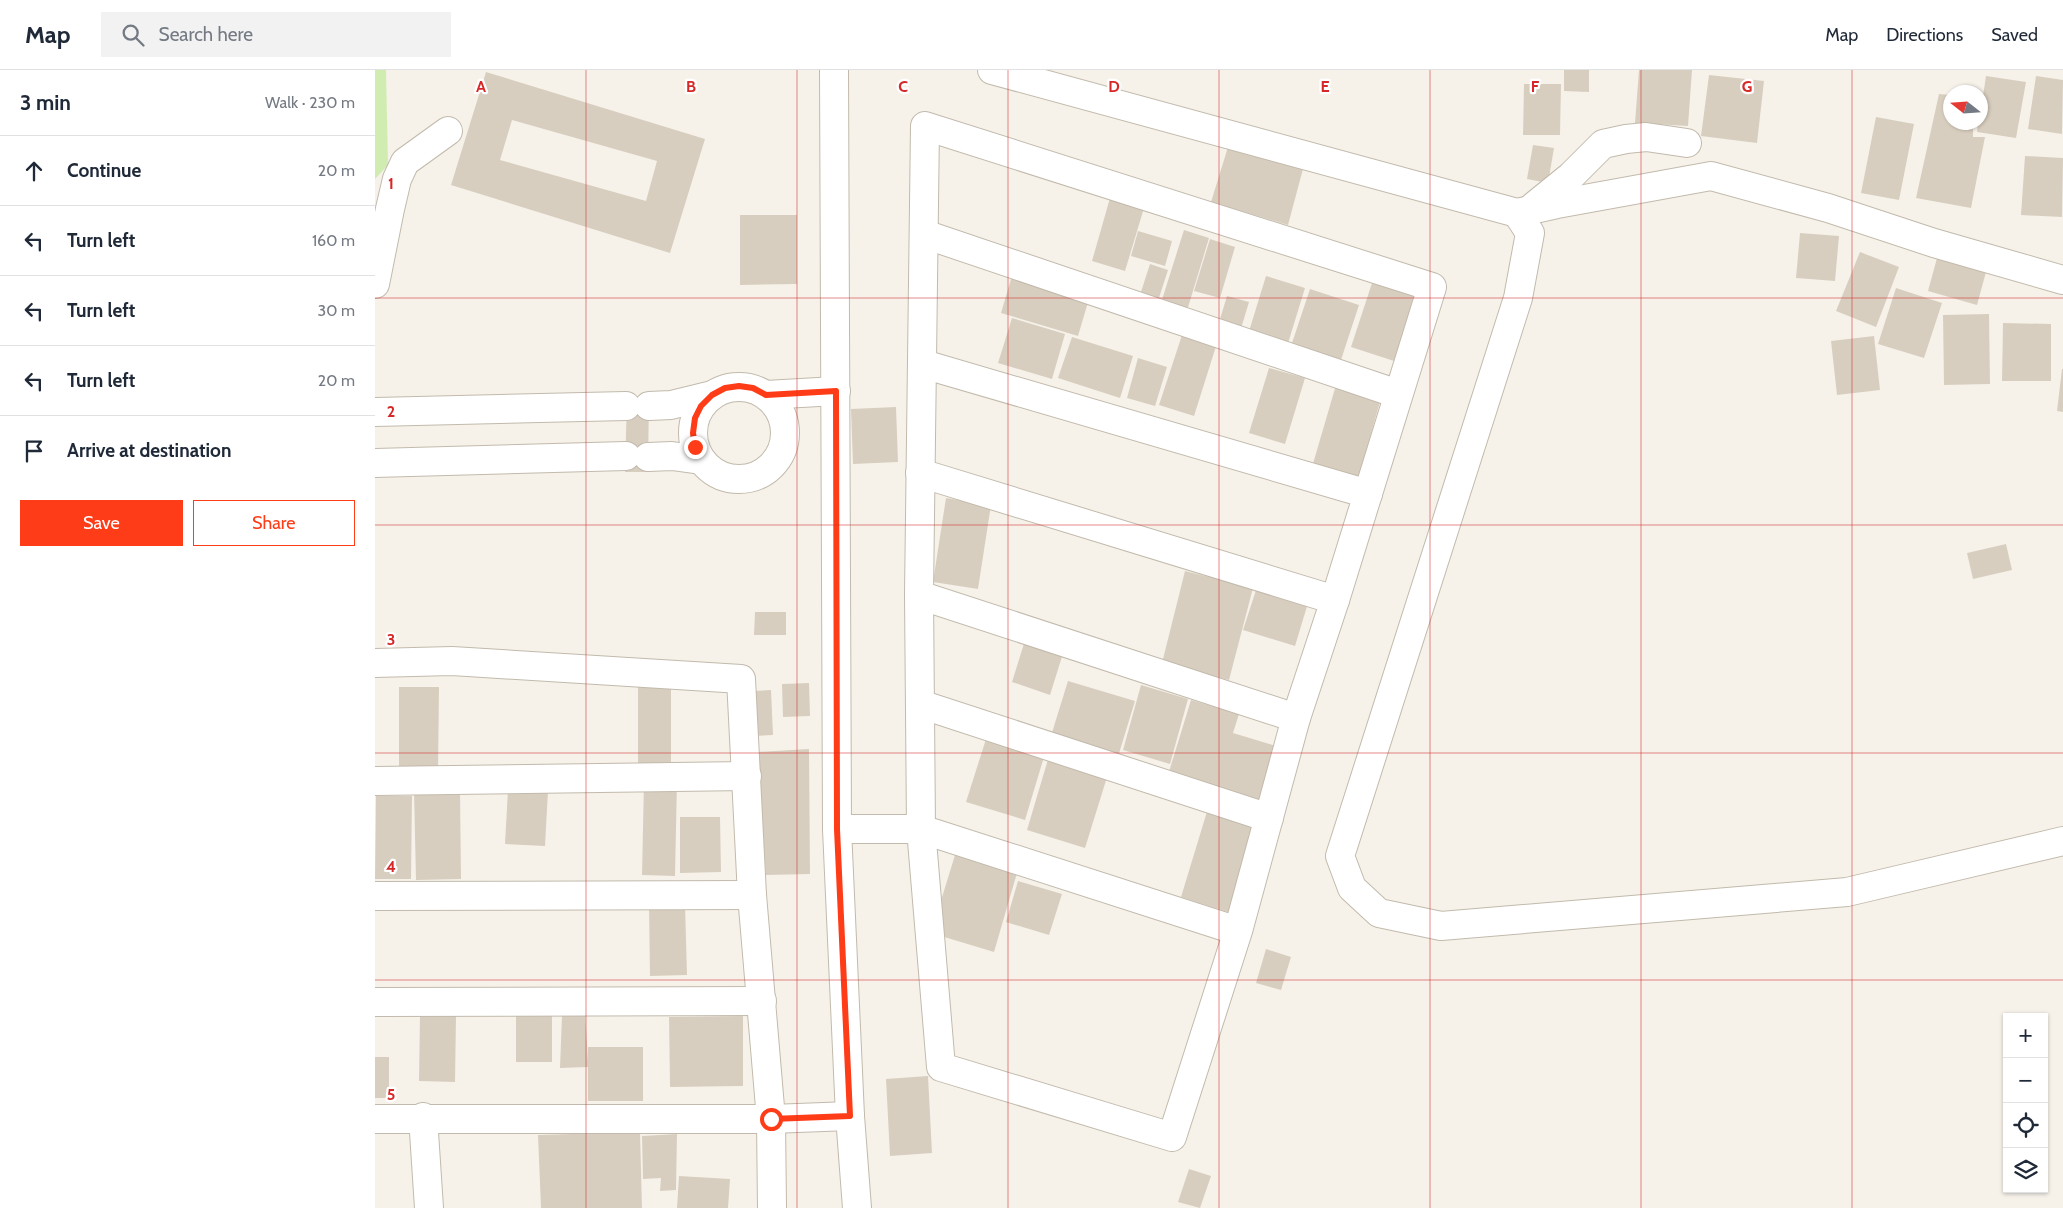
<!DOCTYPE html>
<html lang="en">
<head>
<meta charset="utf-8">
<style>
	body { margin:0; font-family:Cabin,sans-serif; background:#f2f2f3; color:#1f2937 }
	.controls { position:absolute; right:15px; bottom:15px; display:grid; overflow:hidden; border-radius:0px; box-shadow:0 1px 4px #0004 }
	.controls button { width:45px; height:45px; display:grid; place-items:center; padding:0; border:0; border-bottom:1px solid #e0e1e3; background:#fff; color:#1f2937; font:25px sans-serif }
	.compass { position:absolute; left:1568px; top:15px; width:45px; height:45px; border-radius:50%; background:#fff; box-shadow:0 1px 4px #0004; rotate:287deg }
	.stop { position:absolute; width:15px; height:15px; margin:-11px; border:4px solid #ff3c18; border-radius:50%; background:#fff }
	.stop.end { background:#ff3c18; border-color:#fff; box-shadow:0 1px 5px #0008 }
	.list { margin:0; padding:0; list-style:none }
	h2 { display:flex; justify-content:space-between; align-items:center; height:65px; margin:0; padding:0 20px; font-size:21px }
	h2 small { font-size:16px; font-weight:400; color:#747a83 }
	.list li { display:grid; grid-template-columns:32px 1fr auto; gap:15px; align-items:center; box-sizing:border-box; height:70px; padding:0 20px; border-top:1px solid #e0e1e3 }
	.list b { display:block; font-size:19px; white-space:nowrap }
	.list em { font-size:16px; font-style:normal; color:#747a83 }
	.actions { display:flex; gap:10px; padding:15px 20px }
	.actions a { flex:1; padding:11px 0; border:1px solid #ff3c18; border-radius:0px; text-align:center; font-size:18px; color:#ff3c18 }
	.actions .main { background:#ff3c18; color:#fff }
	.icon { flex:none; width:28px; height:28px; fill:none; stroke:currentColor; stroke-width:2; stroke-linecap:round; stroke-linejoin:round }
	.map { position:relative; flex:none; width:1688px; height:1138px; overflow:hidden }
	header { display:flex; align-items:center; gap:30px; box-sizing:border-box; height:70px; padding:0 25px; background:#fff; border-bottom:1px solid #e0e1e3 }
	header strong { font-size:24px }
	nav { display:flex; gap:28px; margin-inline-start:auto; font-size:18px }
	.search { width:350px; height:45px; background:#f2f2f3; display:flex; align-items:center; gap:12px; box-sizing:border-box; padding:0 18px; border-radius:0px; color:#747a83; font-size:19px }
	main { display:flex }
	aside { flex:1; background:#fff }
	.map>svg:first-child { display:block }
	.green { fill:#d1ecb1 }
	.building { fill:#d8cebf; fill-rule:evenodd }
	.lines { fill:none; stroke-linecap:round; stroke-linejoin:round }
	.minor-casing { stroke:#c2baac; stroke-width:30 }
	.tertiary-casing { stroke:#c2baac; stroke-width:30 }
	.minor { stroke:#fff; stroke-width:28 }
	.tertiary { stroke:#fff; stroke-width:28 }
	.route { stroke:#ff3c18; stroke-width:6 }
	.grid { fill:none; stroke:#d62828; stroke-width:1; stroke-opacity:0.55 }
	.grid-label { font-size:16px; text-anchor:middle; font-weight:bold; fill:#d62828; stroke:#fff; stroke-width:4.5; stroke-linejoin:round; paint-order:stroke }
</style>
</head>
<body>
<header>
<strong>Map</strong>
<div class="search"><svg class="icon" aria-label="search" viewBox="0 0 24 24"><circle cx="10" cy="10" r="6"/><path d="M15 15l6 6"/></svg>Search here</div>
<nav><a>Map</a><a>Directions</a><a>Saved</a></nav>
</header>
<main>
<aside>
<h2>3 min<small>Walk · 230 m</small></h2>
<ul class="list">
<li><svg class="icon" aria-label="ahead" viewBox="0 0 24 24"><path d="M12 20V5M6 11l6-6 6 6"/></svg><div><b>Continue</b></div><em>20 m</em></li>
<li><svg class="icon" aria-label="left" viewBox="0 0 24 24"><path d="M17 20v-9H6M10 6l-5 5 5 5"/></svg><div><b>Turn left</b></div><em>160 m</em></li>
<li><svg class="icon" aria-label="left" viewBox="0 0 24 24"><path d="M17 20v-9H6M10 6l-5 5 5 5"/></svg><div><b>Turn left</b></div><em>30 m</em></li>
<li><svg class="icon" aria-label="left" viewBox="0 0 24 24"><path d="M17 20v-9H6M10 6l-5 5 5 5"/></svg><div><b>Turn left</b></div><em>20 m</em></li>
<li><svg class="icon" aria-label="arrive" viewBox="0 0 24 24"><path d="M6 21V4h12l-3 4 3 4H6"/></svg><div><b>Arrive at destination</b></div></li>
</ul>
<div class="actions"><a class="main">Save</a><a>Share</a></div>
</aside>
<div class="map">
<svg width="1688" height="1138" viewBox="0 0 1688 1138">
	<rect width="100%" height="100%" fill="#f6f2ea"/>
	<!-- green -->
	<path class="green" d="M0 0H11L13 95 0 109Z"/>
	<!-- building -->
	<g class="building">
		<path d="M1189 0H1214V22L1189 21Z"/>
		<path d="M1264 0H1317L1313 56 1260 53Z"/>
		<path d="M111 2 330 69 295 183 76 115ZM137 50 282 91 271 131 125 90Z"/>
		<path d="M1334 5 1389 11 1382 73 1326 66Z"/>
		<path d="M1611 6 1651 12 1641 68 1602 62 1603 52H1606V39Z"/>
		<path d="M1661 6 1688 10 1687 64 1653 59Z"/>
		<path d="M1149 14H1186L1185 65H1148Z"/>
		<path d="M1564 24 1576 25V52H1598V67H1610L1596 138 1541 128Z"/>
		<path d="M1501 47 1539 54 1524 130 1486 123Z"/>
		<path d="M1158 75 1179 78 1173 113 1152 109Z"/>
		<path d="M853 77 928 99 913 155 836 132Z"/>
		<path d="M1650 86 1688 88 1687 147 1646 145Z"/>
		<path d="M735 128 769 138 750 201 717 191Z"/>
		<path d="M365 145H422V214L365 215Z"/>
		<path d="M809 160 834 168 811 244 785 236Z"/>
		<path d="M763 161 797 171 790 196 756 186Z"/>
		<path d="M1425 163 1464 166 1460 211 1421 208Z"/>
		<path d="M835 169 860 177 845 228 819 221Z"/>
		<path d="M1565 177 1614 191 1602 235 1553 221Z"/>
		<path d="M1485 182 1524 197 1501 257 1461 241Z"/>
		<path d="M775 194 793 200 782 234 764 228Z"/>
		<path d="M639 199 716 222 703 266 626 243Z"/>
		<path d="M891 206 930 218 910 283 871 271Z"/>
		<path d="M998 210 1041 224 1019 291 976 277Z"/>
		<path d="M1521 218 1567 233 1549 288 1503 274Z"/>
		<path d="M935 219 984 235 964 296 915 279Z"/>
		<path d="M852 226 874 232 864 265 842 259Z"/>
		<path d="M1614 244 1615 314 1569 315 1568 245Z"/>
		<path d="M637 248 690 264 677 309 623 293Z"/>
		<path d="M1628 253 1676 254V311H1627Z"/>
		<path d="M809 259 843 270 819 346 784 335Z"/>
		<path d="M1499 266 1505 320 1462 325 1456 271Z"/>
		<path d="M697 267 758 286 745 328 683 308Z"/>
		<path d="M763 288 792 297 780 336 752 328Z"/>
		<path d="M894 298 930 308 910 374 874 363Z"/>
		<path d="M1687 299H1688V342L1682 341Z"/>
		<path d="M961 315 1006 328 983 410 937 397Z"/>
		<path d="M252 326H274L273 402H250Z"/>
		<path d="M521 337 523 392 478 394 476 339Z"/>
		<path d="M571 428 616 435 603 519 558 512Z"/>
		<path d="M1631 474 1637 500 1598 509 1592 483Z"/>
		<path d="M810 501 878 518 854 610 787 593Z"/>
		<path d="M882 517 933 533 920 576 868 560Z"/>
		<path d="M380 542H411V565H379Z"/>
		<path d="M652 564 690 577 675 625 637 612Z"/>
		<path d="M693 611 760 631 742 690 675 669Z"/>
		<path d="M434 613 435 646 408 647 407 614Z"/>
		<path d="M766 615 813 629 795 694 748 680Z"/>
		<rect x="263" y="616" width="33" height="85"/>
		<path d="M24 617H64L63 702H24Z"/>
		<path d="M396 620 398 665 380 666 378 621Z"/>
		<path d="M816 630 864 644 858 663 901 676 882 739 793 705Z"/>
		<path d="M611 669 669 687 650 750 591 732Z"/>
		<path d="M434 679 435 804 391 805 382 682Z"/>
		<path d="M674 686 733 704 710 778 652 760Z"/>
		<path d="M269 710 302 711 300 806 267 805Z"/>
		<path d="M133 719 173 721 170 776 130 774Z"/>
		<path d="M85 720 86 809 41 810 39 721Z"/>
		<path d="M1 726H37L36 809H0Z"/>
		<path d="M834 735 882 750 853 842 806 827Z"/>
		<path d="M305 747H345L346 802 305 803Z"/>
		<path d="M580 785 642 803 619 882 556 863Z"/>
		<path d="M643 811 687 824 674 865 631 852Z"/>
		<path d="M310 834 312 905 275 906 274 835Z"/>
		<path d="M891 879 916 887 906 920 881 913Z"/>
		<path d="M177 943V992H141V944Z"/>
		<path d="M210 943 213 991V977H268V1031H213V997L185 998 187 945Z"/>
		<path d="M45 945 81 946 80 1012 44 1011Z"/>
		<path d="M368 946V1016L295 1017 294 947Z"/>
		<rect x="0" y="987" width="14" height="41"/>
		<path d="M553 1006 557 1083 515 1086 511 1009Z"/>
		<path d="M265 1062 267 1138H166L163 1065Z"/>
		<path d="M302 1064 301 1120 285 1121 286 1108 268 1109 267 1066Z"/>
		<path d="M814 1099 836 1106 825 1138 803 1132Z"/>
		<path d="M304 1106 355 1109 353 1138H302Z"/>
	</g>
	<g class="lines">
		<defs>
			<g id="minor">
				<path d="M617 0 1142 143 1182 134 1336 106 1453 138 1559 173 1688 210"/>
				<path d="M1159 136 1196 106 1228 74 1251 69 1271 67 1312 73"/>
				<path d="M1142 143 1155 163 1143 228 965 786 977 818 1004 843 1066 856 1472 822 1688 771"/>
				<path d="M549 164 1023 324"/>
				<path d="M0 214 15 139 22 109 30 92 73 61"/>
				<path d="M548 294 993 424"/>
				<circle cx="364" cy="363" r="46"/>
				<path d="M391 325 461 321"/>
				<path d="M274 336 296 335 337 325"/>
				<path d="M0 342 251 336"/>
				<path d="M273 387 297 386 326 390"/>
				<path d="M0 393 251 386"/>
				<path d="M545 403 960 530"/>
				<path d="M544 525 921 648"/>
				<path d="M0 593 77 591 366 609 377 825 396 1049 397 1138"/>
				<path d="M545 634 894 748"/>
				<path d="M0 711 372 706"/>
				<path d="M462 759H546L544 525 550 56 1057 217 960 530 921 648 863 861 797 1067 566 997 546 759 863 861"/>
				<path d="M0 826 377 825"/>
				<path d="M0 932 387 931"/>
				<path d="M48 1047 54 1138"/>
				<path d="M0 1049H396L475 1046"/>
			</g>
			<path id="tertiary" d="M459 0 462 759 475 1046 482 1138"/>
		</defs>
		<!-- minor casing -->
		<use href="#minor" class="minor-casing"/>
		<!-- tertiary casing -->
		<use href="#tertiary" class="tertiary-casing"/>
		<!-- minor -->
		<use href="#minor" class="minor"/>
		<!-- tertiary -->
		<use href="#tertiary" class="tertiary"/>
	</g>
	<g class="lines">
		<!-- route -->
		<path class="route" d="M320 377 318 363 320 348 326 336 337 325 350 318 364 316 378 318 391 325 461 321 462 759 475 1046 396 1049"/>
	</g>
	<!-- grid -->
	<path class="grid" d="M211 0V1138M422 0V1138M633 0V1138M844 0V1138M1055 0V1138M1266 0V1138M1477 0V1138M0 228H1688M0 455H1688M0 683H1688M0 910H1688"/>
	<g class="grid-label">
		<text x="106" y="22">A</text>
		<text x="316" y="22">B</text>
		<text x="528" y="22">C</text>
		<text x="739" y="22">D</text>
		<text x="950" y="22">E</text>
		<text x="1160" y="22">F</text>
		<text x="1372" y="22">G</text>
		<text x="16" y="119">1</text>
		<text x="16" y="347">2</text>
		<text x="16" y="575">3</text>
		<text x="16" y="802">4</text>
		<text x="16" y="1030">5</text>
	</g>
</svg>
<div class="controls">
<button>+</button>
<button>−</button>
<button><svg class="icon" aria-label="locate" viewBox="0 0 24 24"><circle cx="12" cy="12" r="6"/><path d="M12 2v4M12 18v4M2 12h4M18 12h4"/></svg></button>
<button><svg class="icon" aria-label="layers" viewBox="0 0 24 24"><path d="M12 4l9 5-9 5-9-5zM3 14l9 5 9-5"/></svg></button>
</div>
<svg class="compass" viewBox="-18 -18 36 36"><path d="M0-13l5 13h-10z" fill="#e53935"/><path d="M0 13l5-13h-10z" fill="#747a83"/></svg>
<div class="stop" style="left:396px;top:1049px"></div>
<div class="stop end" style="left:320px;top:377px"></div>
</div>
</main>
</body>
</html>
